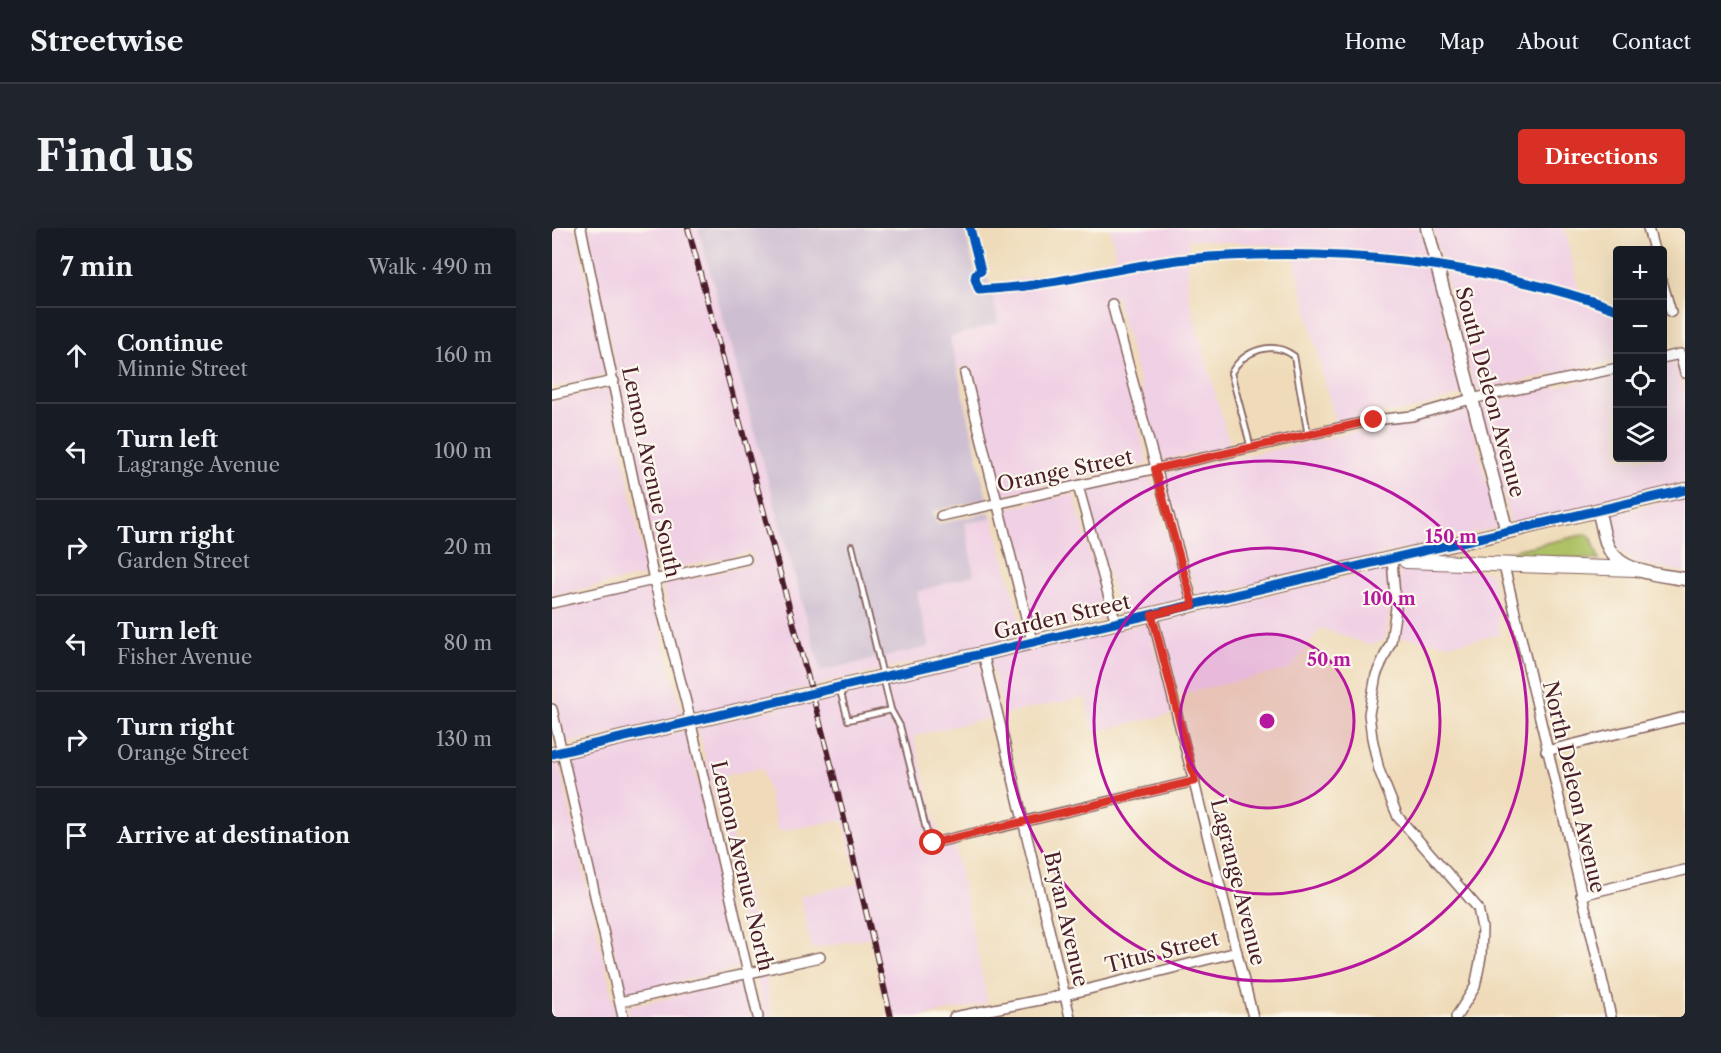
<!DOCTYPE html>
<html lang="en">
<head>
<meta charset="utf-8">
<style>
	body { margin:0; font-family:"Libre Caslon Text",serif; background:#20242c; color:#f1f3f6 }
	.controls { position:absolute; right:18px; top:18px; display:grid; overflow:hidden; border-radius:6px; box-shadow:0 6px 24px #0002 }
	.controls button { width:54px; height:54px; display:grid; place-items:center; padding:0; border:0; border-bottom:2px solid #363941; background:#171b24; color:#f1f3f6; font:30px sans-serif }
	.stop { position:absolute; width:18px; height:18px; margin:-14px; border:4px solid #d93025; border-radius:50%; background:#fff }
	.stop.end { background:#d93025; border-color:#fff; box-shadow:0 2px 6px #0008 }
	.list { margin:0; padding:0; list-style:none }
	h2 { display:flex; justify-content:space-between; align-items:center; height:78px; margin:0; padding:0 24px; font-size:26px }
	h2 small { font-size:20px; font-weight:400; color:#9ea1a6 }
	.list li { display:grid; grid-template-columns:39px 1fr auto; gap:18px; align-items:center; box-sizing:border-box; height:96px; padding:0 24px; border-top:2px solid #363941 }
	.list b { display:block; font-size:22px; white-space:nowrap }
	.list p { margin:0; font-size:20px; white-space:nowrap; color:#9ea1a6 }
	.list em { font-size:20px; font-style:normal; color:#9ea1a6 }
	.icon { flex:none; width:33px; height:33px; fill:none; stroke:currentColor; stroke-width:2; stroke-linecap:round; stroke-linejoin:round }
	.map { position:relative; flex:none; width:1133px; height:789px; overflow:hidden; border-radius:6px }
	header { display:flex; align-items:center; gap:36px; box-sizing:border-box; height:84px; padding:0 30px; background:#171b24; border-bottom:2px solid #363941 }
	header strong { font-size:28px }
	nav { display:flex; gap:33px; margin-inline-start:auto; font-size:21px }
	.intro { display:flex; align-items:center; justify-content:space-between; box-sizing:border-box; height:144px; padding:0 36px }
	h1 { margin:0; font-size:42px }
	.button { padding:15px 27px; border-radius:6px; background:#d93025; color:#fff; font-size:21px; font-weight:700 }
	main { display:flex; gap:36px; padding:0 36px }
	aside { flex:1; background:#171b24; border-radius:6px; box-shadow:0 6px 24px #0002 }
	.map>svg:first-child { display:block }
	.built { fill:#f0d0e4 }
	.industrial { fill:#cebed1 }
	.green { fill:#aec165; stroke:#7c7048; stroke-width:1.5 }
	.lines { fill:none; stroke-linecap:round; stroke-linejoin:round }
	.lane-casing { stroke:#84615d; stroke-width:8 }
	.street-casing { stroke:#84615d; stroke-width:12 }
	.secondary-casing { stroke:#84615d; stroke-width:15 }
	.primary-casing { stroke:#84615d; stroke-width:16 }
	.lane { stroke:#fff; stroke-width:4.5 }
	.street { stroke:#fff; stroke-width:9 }
	.secondary { stroke:#fff; stroke-width:12 }
	.primary { stroke:#fff; stroke-width:14 }
	.rail-casing { stroke:#4a1f2b; stroke-width:6 }
	.rail { stroke:#fbf7ec; stroke-width:4; stroke-dasharray:11; stroke-linecap:butt }
	.cycleway-casing { stroke:#fbf7ec; stroke-width:13 }
	.cycleway { stroke:#0057b8; stroke-width:9 }
	.route { stroke:#d93025; stroke-width:8 }
	.ring { fill:none; stroke:#b5179e; stroke-width:3 }
	.labels { text-anchor:middle; stroke-width:4.5; stroke-linejoin:round; paint-order:stroke }
	.street-label { font-size:21px; fill:#4a1f2b; stroke:#fbf7ec }
	.centre { fill:#b5179e; stroke:#fbf7ec; stroke-width:3 }
	.ring-label { font-size:18px; text-anchor:middle; font-weight:bold; fill:#b5179e; stroke:#fbf7ec; stroke-width:4.5; stroke-linejoin:round; paint-order:stroke }
</style>
</head>
<body>
<header>
<strong>Streetwise</strong>
<nav><a>Home</a><a>Map</a><a>About</a><a>Contact</a></nav>
</header>
<div class="intro"><h1>Find us</h1><a class="button">Directions</a></div>
<main>
<aside>
<h2>7 min<small>Walk · 490 m</small></h2>
<ul class="list">
<li><svg class="icon" aria-label="ahead" viewBox="0 0 24 24"><path d="M12 20V5M6 11l6-6 6 6"/></svg><div><b>Continue</b><p>Minnie Street</p></div><em>160 m</em></li>
<li><svg class="icon" aria-label="left" viewBox="0 0 24 24"><path d="M17 20v-9H6M10 6l-5 5 5 5"/></svg><div><b>Turn left</b><p>Lagrange Avenue</p></div><em>100 m</em></li>
<li><svg class="icon" aria-label="right" viewBox="0 0 24 24"><path d="M7 20v-9h11M14 6l5 5-5 5"/></svg><div><b>Turn right</b><p>Garden Street</p></div><em>20 m</em></li>
<li><svg class="icon" aria-label="left" viewBox="0 0 24 24"><path d="M17 20v-9H6M10 6l-5 5 5 5"/></svg><div><b>Turn left</b><p>Fisher Avenue</p></div><em>80 m</em></li>
<li><svg class="icon" aria-label="right" viewBox="0 0 24 24"><path d="M7 20v-9h11M14 6l5 5-5 5"/></svg><div><b>Turn right</b><p>Orange Street</p></div><em>130 m</em></li>
<li><svg class="icon" aria-label="arrive" viewBox="0 0 24 24"><path d="M6 21V4h12l-3 4 3 4H6"/></svg><div><b>Arrive at destination</b></div></li>
</ul>
</aside>
<div class="map">
<svg width="1133" height="789" viewBox="0 0 1133 789">
	<rect width="100%" height="100%" fill="#fbf7ec"/>
	<filter id="ink" filterUnits="userSpaceOnUse"><feTurbulence type="fractalNoise" baseFrequency=".0167" numOctaves="2"/><feDisplacementMap in="SourceGraphic" scale="12" xChannelSelector="R" yChannelSelector="G"/><feConvolveMatrix kernelMatrix="1 2 1 2 8 2 1 2 1" color-interpolation-filters="sRGB"/></filter>
	<filter id="wash" filterUnits="userSpaceOnUse"><feTurbulence type="fractalNoise" baseFrequency=".008" numOctaves="4" result="noise"/><feDisplacementMap in="SourceGraphic" scale="24" xChannelSelector="R" yChannelSelector="G"/><feGaussianBlur stdDeviation="1.35" result="paint"/><feColorMatrix in="noise" values="0 0 0 0 0 0 0 0 0 0 0 0 0 0 0 0 0 1.4 0 .05"/><feComposite in="paint" operator="in"/></filter>
	<g filter="url(#wash)">
		<rect width="100%" height="100%" fill="#efdbb9"/>
		<!-- built -->
		<g class="built">
			<path d="M0 0H23L55 147 0 159Z"/>
			<path d="M35 0H146L269 442 365 364 422 347 413 295 439 291V283L473 408 143 486 110 357 201 337 199 324 107 344Z"/>
			<path d="M558 0H868L911 166 859 182 821 186 783 194 739 19 637 11 635 62 678 218 608 233 564 68 553 71 596 236 448 268 417 138 406 141 435 271 397 108 447 95 438 57 497 46 564 28Z"/>
			<path d="M881 0H1013L1028 70 1065 84V132L923 163Z"/>
			<path d="M1124 134 1133 169V255L959 296 926 176 1065 146 1066 230H1110L1111 137Z"/>
			<path d="M58 160 95 347 0 368V173Z"/>
			<path d="M915 179 947 299 645 370 611 246 823 199 862 195Z"/>
			<path d="M599 249 633 372 568 387 533 263Z"/>
			<path d="M522 266 556 390 484 405 451 281Z"/>
			<path d="M1133 269V344L1084 335 1071 327 1062 317 1054 287Z"/>
			<path d="M847 339 939 344 948 407 899 416 845 409 850 381Z"/>
			<path d="M835 340 838 379 833 412 818 417 769 400 738 441 627 466 608 392Z"/>
			<path d="M98 360 131 489 14 516 0 455V382Z"/>
			<path d="M596 395 620 486 541 504 533 469 452 486 438 430Z"/>
			<path d="M427 433 441 489 362 508 387 606 373 610 376 622 402 617 436 775 368 789H341L320 709 260 721 248 668 307 655 291 592 226 603 210 540 166 549 211 735 200 737 146 499Z"/>
			<path d="M134 502 188 740 72 766 17 529Z"/>
			<path d="M6 531 65 789H0V533Z"/>
			<path d="M214 748 220 789H213L203 750Z"/>
			<path d="M191 753 200 789H77L75 779Z"/>
		</g>
		<!-- industrial -->
		<path class="industrial" d="M146 0H412L425 51 436 49 447 95 398 109 435 271 381 283 385 296 438 284 439 291 413 295 422 347 365 364 377 419 269 443Z"/>
		<!-- green -->
		<path class="green" d="M1035 306 1040 311 1047 332 941 327Z"/>
	</g>
	<g filter="url(#ink)">
		<g class="lines">
			<defs>
				<g id="lane">
					<path d="M699 220 679 145C692 122 720 112 742 128L756 207"/>
					<path d="M300 318 339 482 348 498 375 605 381 615"/>
					<path d="M288 462 296 492 339 482"/>
				</g>
				<g id="street">
					<path d="M29 0 102 352 134 474 206 789"/>
					<path d="M418 0 429 43"/>
					<path d="M1096 0 1102 22"/>
					<path d="M1110 53 1119 84"/>
					<path d="M560 76 641 377"/>
					<path d="M1110 130 1128 126 1133 145"/>
					<path d="M413 146 480 413"/>
					<path d="M0 166 62 153"/>
					<path d="M526 258 564 395"/>
					<path d="M389 288 822 192 860 188 919 171 1066 140"/>
					<path d="M840 332 844 380 839 414 824 447 817 486 820 510 827 542 846 589 926 680 930 700 929 729 923 759 904 789"/>
					<path d="M952 338 1059 789"/>
					<path d="M0 375 194 331"/>
					<path d="M600 387 701 789"/>
					<path d="M431 425 518 789"/>
					<path d="M0 481 71 789"/>
					<path d="M994 523 1133 489"/>
					<path d="M381 615 643 553"/>
					<path d="M1029 667 1133 642"/>
					<path d="M68 774 268 729"/>
					<path d="M402 789 513 767 685 724"/>
				</g>
				<g id="secondary">
					<path d="M875 0 955 304"/>
					<path d="M1046 282C1050 294 1051 308 1056 319 1069 345 1108 347 1133 351"/>
				</g>
				<g id="primary">
					<path d="M854 333 1083 341"/>
					<path d="M0 526 1133 262"/>
				</g>
			</defs>
			<!-- lane casing -->
			<use href="#lane" class="lane-casing"/>
			<!-- street casing -->
			<use href="#street" class="street-casing"/>
			<!-- secondary casing -->
			<use href="#secondary" class="secondary-casing"/>
			<!-- primary casing -->
			<use href="#primary" class="primary-casing"/>
			<!-- lane -->
			<use href="#lane" class="lane"/>
			<!-- street -->
			<use href="#street" class="street"/>
			<!-- secondary -->
			<use href="#secondary" class="secondary"/>
			<!-- primary -->
			<use href="#primary" class="primary"/>
			<defs>
				<path id="rail" d="M136 0 280 540 339 789"/>
			</defs>
			<!-- rail casing -->
			<use href="#rail" class="rail-casing"/>
			<!-- rail -->
			<use href="#rail" class="rail"/>
			<defs>
				<g id="cycleway">
					<path d="M418 0 429 43 424 46 423 51 427 62C447 60 467 60 486 56 536 49 584 36 635 31 780 18 928 33 1066 82"/>
					<path d="M0 526 1133 262"/>
				</g>
			</defs>
			<!-- cycleway casing -->
			<use href="#cycleway" class="cycleway-casing"/>
			<!-- cycleway -->
			<use href="#cycleway" class="cycleway"/>
		</g>
	</g>
	<g class="lines" filter="url(#ink)">
		<!-- route -->
		<path class="route" d="M381 615 643 553 600 387 641 377 603 241 822 192"/>
	</g>
	<!-- distance rings -->
	<circle cx="715" cy="493" r="87" fill="#b5179e" fill-opacity=".12"/>
	<g class="ring">
		<circle cx="715" cy="493" r="87"/>
		<circle cx="715" cy="493" r="173"/>
		<circle cx="715" cy="493" r="260"/>
	</g>
	<g class="labels">
		<!-- street labels -->
		<g class="street-label">
			<text transform="translate(938 164) rotate(75)" y="7">South Deleon Avenue</text>
			<text transform="translate(513 243) rotate(-12)" y="7">Orange Street</text>
			<text transform="translate(99 244) rotate(78)" y="7">Lemon Avenue South</text>
			<text transform="translate(510 389) rotate(-13)" y="7">Garden Street</text>
			<text transform="translate(1022 559) rotate(77)" y="7">North Deleon Avenue</text>
			<text transform="translate(190 638) rotate(77)" y="7">Lemon Avenue North</text>
			<text transform="translate(686 654) rotate(76)" y="7">Lagrange Avenue</text>
			<text transform="translate(514 691) rotate(77)" y="7">Bryan Avenue</text>
			<text transform="translate(610 724) rotate(-14)" y="7">Titus Street</text>
		</g>
	</g>
	<circle cx="715" cy="493" r="9" class="centre"/>
	<g class="ring-label">
		<text x="899" y="315">150 m</text>
		<text x="837" y="377">100 m</text>
		<text x="777" y="438">50 m</text>
	</g>
</svg>
<div class="controls">
<button>+</button>
<button>−</button>
<button><svg class="icon" aria-label="locate" viewBox="0 0 24 24"><circle cx="12" cy="12" r="6"/><path d="M12 2v4M12 18v4M2 12h4M18 12h4"/></svg></button>
<button><svg class="icon" aria-label="layers" viewBox="0 0 24 24"><path d="M12 4l9 5-9 5-9-5zM3 14l9 5 9-5"/></svg></button>
</div>
<div class="stop" style="left:381px;top:615px"></div>
<div class="stop end" style="left:822px;top:192px"></div>
</div>
</main>
</body>
</html>
